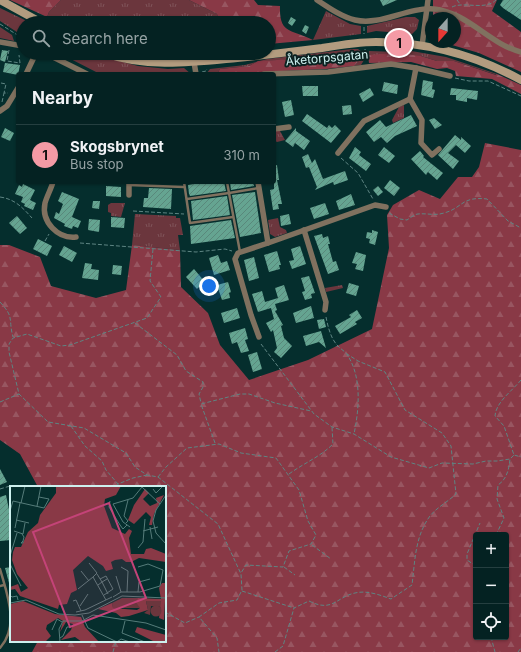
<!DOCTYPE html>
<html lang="en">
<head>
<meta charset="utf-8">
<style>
	body { margin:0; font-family:Inter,sans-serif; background:#122f2f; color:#f1f3f6 }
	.controls { position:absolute; right:12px; bottom:12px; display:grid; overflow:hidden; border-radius:4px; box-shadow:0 1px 3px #0004 }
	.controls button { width:36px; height:36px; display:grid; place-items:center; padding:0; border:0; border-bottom:1px solid #253f40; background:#042222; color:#f1f3f6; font:20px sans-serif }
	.compass { position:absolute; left:425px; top:12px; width:36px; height:36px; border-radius:50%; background:#042222; box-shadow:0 1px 3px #0004; rotate:201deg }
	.you { position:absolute; left:209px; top:286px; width:14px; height:14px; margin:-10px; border:3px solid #fff; border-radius:50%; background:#1a73e8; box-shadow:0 0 0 6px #1a73e833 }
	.badge { display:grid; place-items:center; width:26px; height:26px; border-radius:50%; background:#f49aa5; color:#111; font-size:13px; font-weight:700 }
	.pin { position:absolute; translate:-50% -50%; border:2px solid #fff; box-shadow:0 1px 4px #0006 }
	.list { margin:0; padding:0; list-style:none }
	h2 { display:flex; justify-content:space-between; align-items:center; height:52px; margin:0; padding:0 16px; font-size:17px }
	h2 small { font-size:13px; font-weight:400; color:#97a4a5 }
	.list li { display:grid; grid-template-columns:26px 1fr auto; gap:12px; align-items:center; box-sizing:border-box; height:60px; padding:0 16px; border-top:1px solid #253f40 }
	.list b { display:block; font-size:15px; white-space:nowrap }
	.list p { margin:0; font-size:13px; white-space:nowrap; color:#97a4a5 }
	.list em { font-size:13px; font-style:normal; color:#97a4a5 }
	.icon { flex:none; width:22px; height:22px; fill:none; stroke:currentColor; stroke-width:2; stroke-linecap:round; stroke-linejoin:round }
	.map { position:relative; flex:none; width:521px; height:652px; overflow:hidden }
	.search { position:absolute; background:#042222; box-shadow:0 1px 3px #0004; left:16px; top:16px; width:260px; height:44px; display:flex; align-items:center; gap:10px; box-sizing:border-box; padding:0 14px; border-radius:22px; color:#97a4a5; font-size:15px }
	.panel { position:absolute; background:#042222; box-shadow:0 1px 3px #0004; left:16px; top:72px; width:260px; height:112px; border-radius:4px }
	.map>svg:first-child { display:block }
	.grass { fill:url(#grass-tufts) }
	.forest { fill:url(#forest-firs); fill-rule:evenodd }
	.building { fill:url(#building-hatch) }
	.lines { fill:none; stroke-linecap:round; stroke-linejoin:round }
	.path { stroke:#5e8583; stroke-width:1; stroke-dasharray:4 2; stroke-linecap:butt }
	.lane { stroke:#80715f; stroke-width:2.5 }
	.street { stroke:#80715f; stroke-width:5.5 }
	.secondary { stroke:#b39c7f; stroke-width:8 }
	.labels { text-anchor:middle; stroke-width:4; stroke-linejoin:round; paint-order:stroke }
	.street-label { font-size:12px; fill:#cdf0ee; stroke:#0b2221 }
	.inset-road { fill:none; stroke:#557c7a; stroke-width:1 }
	.view { fill:#c44378; fill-opacity:0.15; stroke:#c44378; stroke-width:2 }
	.inset-edge { fill:none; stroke:#cdf0ee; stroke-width:2 }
</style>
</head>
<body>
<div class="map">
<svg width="521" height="652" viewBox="0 0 521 652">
	<defs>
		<pattern id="grass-tufts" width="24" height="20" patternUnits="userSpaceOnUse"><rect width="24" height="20" fill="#6b363d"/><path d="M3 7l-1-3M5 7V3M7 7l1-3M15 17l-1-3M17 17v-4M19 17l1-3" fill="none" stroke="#7f5359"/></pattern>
		<pattern id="forest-firs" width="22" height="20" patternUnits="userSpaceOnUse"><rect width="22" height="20" fill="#893946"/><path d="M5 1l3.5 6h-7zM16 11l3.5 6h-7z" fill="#985661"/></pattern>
		<pattern id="building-hatch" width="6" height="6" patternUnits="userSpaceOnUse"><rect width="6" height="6" fill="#65a491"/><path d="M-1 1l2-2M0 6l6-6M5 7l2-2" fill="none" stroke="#59887b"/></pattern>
	</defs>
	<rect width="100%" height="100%" fill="#052e2d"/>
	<!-- grass -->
	<g class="grass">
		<path d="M61 0H189L217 14 220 23H57L47 17 49 12Z"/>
		<path d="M0 8 31 23H23V36L0 21Z"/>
		<path d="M326 11 350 24 361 26V34L313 40Z"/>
		<path d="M406 17H415L419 20 417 29 412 34 376 31 367 33V26Z"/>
		<path d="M0 27 12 35 14 41 0 38Z"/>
		<path d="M352 49H358L363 53 364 60 361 65 354 66 358 62 353 56 264 61H258L249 66 220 69 217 74H206L210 69 245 65 267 59Z"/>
		<path d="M400 49 446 57 497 74V75L454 61H437L421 56 368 55 369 51 398 52Z"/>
		<path d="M59 53H90L138 66 168 69 184 68 191 74H100Z"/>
		<path d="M404 105V118L393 123 392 120 399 107Z"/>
		<path d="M274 131H280L285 140 277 142 274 140Z"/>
		<path d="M111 203H125L121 217 111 216V213L108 212V205Z"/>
		<path d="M135 214 176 216V218H180L183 235H178L180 250 132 245Z"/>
		<path d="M278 218 280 227 286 230 287 233 275 237 270 234 268 220Z"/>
		<path d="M342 285 343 288 326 292 325 288Z"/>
	</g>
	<!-- forest -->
	<g class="forest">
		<path d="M10 0H61L49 12 47 17Z"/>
		<path d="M189 0H254L258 5 280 6C279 35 292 29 313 40L269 44V23H220L217 14Z"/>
		<path d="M433 0H497L492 11 521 32V72L479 53 442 42H455V18H433Z"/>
		<path d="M396 53 421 56 437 61H454L496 75 497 74 521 85V94L492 79 456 76 455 71 447 68 437 69 411 62 369 63 368 55Z"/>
		<path d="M353 56 359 59 358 62 354 66 326 69 217 74 220 69 249 66 258 61Z"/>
		<path d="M485 143 521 150V652H32L38 641H165V487H38L20 454 0 440V245H9L40 257 51 286 96 298 126 290 132 245 180 250 181 287 208 313 220 345 249 380 308 360 372 329 389 248 387 215 393 205 419 190 440 199 458 177H472L479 167ZM476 535H506V637H476Z"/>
	</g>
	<!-- building -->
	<g class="building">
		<path d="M380 0H397L383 6Z"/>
		<path d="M503 0H521V20L503 8 500 5Z"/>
		<path d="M291 17 296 20 292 26 288 23Z"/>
		<path d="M305 25 309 27 306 34 302 31Z"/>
		<path d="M2 50 8 51 5 62 0 60Z"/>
		<path d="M5 63 20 65 18 75 3 72Z"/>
		<path d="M423 80 433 82 432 89 435 90 433 98 421 95Z"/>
		<path d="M384 82 398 85 397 94 382 91Z"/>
		<path d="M302 86H318V96H303Z"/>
		<path d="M370 88 374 95 363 102 359 94Z"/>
		<path d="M451 88 478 91 477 100 467 98V102L456 100V95H450Z"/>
		<path d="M291 100 294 115 285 117 282 102Z"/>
		<path d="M351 105 352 114 343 115 342 106Z"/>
		<path d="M307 114 327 128 329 125 332 128 335 125 341 131 331 143 302 121Z"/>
		<path d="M411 115 417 126 395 136 387 143 381 137 374 142 366 132 380 120 386 127Z"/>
		<path d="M434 118 442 125 435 129 429 120Z"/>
		<path d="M5 128 14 133 10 141 1 137Z"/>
		<path d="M296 128V131L310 141 304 150 295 143 293 147 285 141Z"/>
		<path d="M455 135 461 140V137L471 146 465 153 456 145 448 153 459 161 453 169 438 155Z"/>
		<path d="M355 147 361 152 359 155 371 164 366 171 349 158Z"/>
		<path d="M384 147 395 156 389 163 378 155Z"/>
		<path d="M420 151 424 156 423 157 443 173 437 180 428 172 426 175 411 159Z"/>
		<path d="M308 154 312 163 315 159 323 179 345 171 348 180 334 185 333 182 315 190 317 187 309 167 306 168 302 157Z"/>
		<path d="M277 165 279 180H277L282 204H278L279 209 273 210 270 190 274 189V166Z"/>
		<path d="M390 180 400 188 394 196 384 188Z"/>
		<path d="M149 182H172V184Z"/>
		<path d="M205 182H224L226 191 190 196 189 194 188 185Z"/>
		<path d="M230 182H253L254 186 231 190Z"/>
		<path d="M23 184 35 190 30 200 36 203 33 210 24 206 25 204 21 202 23 197 15 194 19 185 22 187Z"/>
		<path d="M106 186 121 187V197L106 196Z"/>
		<path d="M378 186 383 192 378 196 373 190Z"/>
		<path d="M149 188 172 189 171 209 143 207 144 198H148Z"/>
		<path d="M62 192 79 199 72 217 81 221 78 228 73 226 72 229 64 226 65 224 54 218 56 212 59 214 63 204 58 201Z"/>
		<path d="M255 192 261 233 240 237 232 195Z"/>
		<path d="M351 194 355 205 339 210 336 201Z"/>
		<path d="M227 196 230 215 193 220 191 201Z"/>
		<path d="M93 201H100L99 209 92 208Z"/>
		<path d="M325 203 329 214 314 219 310 208Z"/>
		<path d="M289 214 291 224 281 226 280 216Z"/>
		<path d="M17 216 27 228 20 234 9 223Z"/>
		<path d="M111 217 125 218 124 228 111 227Z"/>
		<path d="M89 219 100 220 99 232 88 230Z"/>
		<path d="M231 220 235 238 191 244 190 226Z"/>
		<path d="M372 230 378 232 375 245 369 243 370 239 366 238 367 232 372 233Z"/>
		<path d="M322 234 323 238 328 236 330 244H328L333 262 336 261 339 270 328 274 314 236Z"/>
		<path d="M38 239 52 246 47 256 33 249Z"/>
		<path d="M64 246 77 253 72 262 59 255Z"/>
		<path d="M300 246 306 264 292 269 289 261 294 260 291 249Z"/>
		<path d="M277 251 281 265H279L280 269 269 272 264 255Z"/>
		<path d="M356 252 366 255 363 271 355 269 357 264 352 263Z"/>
		<path d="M218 255 221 263 227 261 230 270 214 275 209 258Z"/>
		<path d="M254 257 259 278 249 281 244 260Z"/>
		<path d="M85 263 92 264 91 269 99 270 98 280 82 278Z"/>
		<path d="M113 265 122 266 121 275 112 274Z"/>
		<path d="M194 269 205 282 197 289 186 277Z"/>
		<path d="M309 276 315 293 311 294 312 298 305 300 302 292 305 291 301 278Z"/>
		<path d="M228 282 231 292 229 293 230 298 222 300 217 285Z"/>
		<path d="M349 283 359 286 356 296 346 293Z"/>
		<path d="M284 285 289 300 275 304 277 310 275 311 283 325 281 326 284 338 292 346 281 358 274 352 277 348 273 330 271 332 266 323 274 319 271 308 258 312 252 294 262 291 265 302 278 298 275 288Z"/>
		<path d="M311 306 314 318 296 323 293 313Z"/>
		<path d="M237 308 240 318 224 323 221 313Z"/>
		<path d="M357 310 362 318 355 322 357 324 340 334 335 326 351 317 349 315Z"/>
		<path d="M324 319 326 327 319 329 317 320Z"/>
		<path d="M245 328 248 339 245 340 249 351 241 353 237 342 232 344 229 333Z"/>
		<path d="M321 331 326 348 319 342 306 346 303 336Z"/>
		<path d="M257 352 262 369 253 372 248 355Z"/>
		<path d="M0 469 7 482 0 485Z"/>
		<path d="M6 495 11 519V540L0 541V497Z"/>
		<path d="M11 567V583H9L5 568Z"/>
	</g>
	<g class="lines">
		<!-- path -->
		<g class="path">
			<path d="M457 0 460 4"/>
			<path d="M452 7C464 1 485 11 496 0"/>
			<path d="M0 24 19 36 22 40"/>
			<path d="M364 27V34"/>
			<path d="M365 49 366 60"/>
			<path d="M9 50 7 61 20 63 19 55"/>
			<path d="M202 72 206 71 207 69"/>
			<path d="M455 78 469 81H488L521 96"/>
			<path d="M1 83 6 84 4 93H8"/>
			<path d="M2 102 4 93"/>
			<path d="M341 158 358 173 373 199"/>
			<path d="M0 197C15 199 23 208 32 218"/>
			<path d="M133 211 184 214"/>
			<path d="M389 213 400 219 407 220C410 218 415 214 418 214 427 213 435 216 444 213 463 208 461 196 487 199L508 221 521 228"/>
			<path d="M45 241 49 234"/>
			<path d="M80 243 196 252 225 249 232 251"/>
			<path d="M153 249 150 281 161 297 147 318 70 345 61 346 27 334 13 338 9 344V352L19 394 48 422 84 428 126 453 135 467 147 475 158 477 218 524 241 574 242 590 237 600 219 603 199 617 217 638 219 652"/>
			<path d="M0 302C15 318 8 319 13 337"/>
			<path d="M326 317C328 327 331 340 339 347 342 350 346 352 348 356 362 378 359 410 354 434"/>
			<path d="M135 323 177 355 186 371 203 382V387L199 394 201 403"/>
			<path d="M261 344 314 414 332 427 354 434 391 457 429 468 442 463 473 464 486 461H497L510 459 514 455"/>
			<path d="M521 380C512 391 496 402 495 416L504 426 514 455 521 457"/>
			<path d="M0 402 19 394"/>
			<path d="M71 426 85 446 102 461 106 470 118 484"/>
			<path d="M215 443 201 404 240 394H249L275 403 311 411"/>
			<path d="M289 474C304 463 320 457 333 444L332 427"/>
			<path d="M158 477 166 467 187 448 219 444 241 453 276 458 299 490 308 521 316 535 311 544 289 551 283 567 246 565 241 573"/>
			<path d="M117 487 118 484 133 478 147 475"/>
			<path d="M0 489 10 486 15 487"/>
			<path d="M496 535 504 518 497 499 498 485C507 479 509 469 510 459"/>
			<path d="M312 545 331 559"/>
			<path d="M476 566 467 560V554L480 523"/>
			<path d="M284 567 295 575"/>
			<path d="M242 591 294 608"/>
			<path d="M165 612 185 623 199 617"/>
			<path d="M491 637 495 652"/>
			<path d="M113 652 116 641"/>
			<path d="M275 652 283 646 294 608 309 601C333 613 336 597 355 593 367 590 380 595 391 599L412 585C415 561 415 536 430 516 436 508 449 501 456 494L451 446 442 433 405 410 385 372 358 361 347 354"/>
			<path d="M518 652 521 648"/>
		</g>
		<!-- lane -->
		<g class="lane">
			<path d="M184 182 190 223 233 217"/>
			<path d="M227 182 229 193 259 188"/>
			<path d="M129 185 184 187"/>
			<path d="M187 199 229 193 240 252"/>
			<path d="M0 569C7 594 20 626 0 648"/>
			<path d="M0 586 4 585"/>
		</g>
		<!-- street -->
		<g class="street">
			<path d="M317 0C329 8 342 17 355 20 381 26 407 7 434 9 469 13 489 44 521 52"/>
			<path d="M0 42 23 46"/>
			<path d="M422 46 428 0"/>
			<path d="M45 53 87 74"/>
			<path d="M194 62 196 74"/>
			<path d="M416 68 410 99 422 120 421 143 432 155 439 149"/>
			<path d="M26 74 36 53"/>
			<path d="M264 74 328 72 391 64 416 68 450 76"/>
			<path d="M0 111 7 106 18 88"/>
			<path d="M274 129 289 127"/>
			<path d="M338 153 364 121 410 99"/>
			<path d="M53 182C51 189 47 196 45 203 41 222 58 239 76 237"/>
			<path d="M129 182V195"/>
			<path d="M258 182 268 243 375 205 386 207"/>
			<path d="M304 230 326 302 325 310"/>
			<path d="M259 337 251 315 235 259 238 253 268 243"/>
		</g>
		<!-- secondary -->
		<g class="secondary">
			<path d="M0 0 42 23"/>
			<path d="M104 53C144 67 185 63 226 59 258 56 290 52 322 48 340 45 358 42 376 42 427 42 477 56 521 80"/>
		</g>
	</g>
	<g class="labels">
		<!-- street labels -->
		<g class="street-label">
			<text transform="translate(327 58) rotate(-5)" y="4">Åketorpsgatan</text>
		</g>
	</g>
	<!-- overview -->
	<g transform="translate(10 486)">
		<rect width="156" height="156" fill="#052e2d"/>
		<path d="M112 112H128L130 122H103L102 117ZM136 115H152L151 121 141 120 140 129 134 127 138 124Z" fill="#6b363d"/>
		<path d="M46 0H111L106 9 95 13 94 20 102 42 115 48 119 43 122 45 119 52 121 68H134L136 63 141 62 156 68V76L129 72 121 76H116L112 73 105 74 101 76 103 83 96 85 93 80 78 70 63 84 67 104 61 107 57 118 49 119 48 123 10 110 5 103 0 104V101L8 98 11 106 18 102 7 88 2 74 3 66 5 61H11L18 46 28 37 30 29 46 7ZM135 3 139 7 133 13 140 20 147 17 146 12 154 9 144 28 142 39H139L141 31 136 26 124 38 118 34 124 19ZM152 97H156L154 134 149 132 151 115H136L138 124 119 130 111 131 106 127 88 123 102 117 103 122 127 124 130 122 126 116 128 112 151 113 149 102ZM13 115 45 128 71 131 75 141 89 156H72L65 151 51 154 61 144 63 138 56 136 50 146 53 135 48 132 37 139 36 143 41 150 35 156H0V118ZM127 141 156 149V156H145L125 146Z" fill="#893946"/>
		<path d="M140.5 125a5.5 5.5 0 1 1 11 0a5.5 5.5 0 1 1-11 0Z" fill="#6b363d"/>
		<path class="inset-road" d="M132 1 150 18M143 3 146 7 153 0M156 9 146 24 143 35 146 47 156 58M100 15 99 21 110 39 113 43 117 39M11 17 15 0M103 18 123 12 132 1M103 18 113 36 120 41M27 20 31 0M0 25 3 15 34 22 39 13 29 11M6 34 19 37M116 37 118 35 114 30 118 14M140 41 142 53M5 42 10 17M4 45 13 48 15 37M133 45 148 41M12 48 14 51 13 55V57H11L13 55M128 62 133 56 135 33M0 70 7 47M79 77 87 87 83 91M0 78 11 100M111 81 118 85 117 106M71 85 79 95M87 88 92 96 97 93M106 90 111 106M90 93 96 90 103 103 94 109M88 99 92 96 98 108M68 103 83 91 96 114M128 106 129 96 140 93M0 109 2 111 7 110 8 114M103 111 111 106H130L150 100 153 84 138 78 128 81M63 115 66 114 71 125M0 117 16 114 49 128 65 129 79 127 112 110 156 112M70 120 78 108M66 126 75 124 102 111M72 129 78 142 107 156M115 135 112 147 135 156M42 144 47 133 52 136M50 152 53 150 57 141H61M50 156 49 143 53 135H72L83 129 136 137 156 144M107 156 111 153 120 156"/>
		<path class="view" d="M99 17 136 112 60 141 23 46Z"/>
		<rect width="156" height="156" class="inset-edge"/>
	</g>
</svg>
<div class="controls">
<button>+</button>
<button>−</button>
<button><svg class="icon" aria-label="locate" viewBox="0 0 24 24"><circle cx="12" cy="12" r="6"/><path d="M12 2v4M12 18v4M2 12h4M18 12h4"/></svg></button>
</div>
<svg class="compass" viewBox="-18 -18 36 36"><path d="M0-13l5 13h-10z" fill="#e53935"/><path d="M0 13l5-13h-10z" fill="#97a4a5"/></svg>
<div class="you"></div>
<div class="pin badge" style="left:399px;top:43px">1</div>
<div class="search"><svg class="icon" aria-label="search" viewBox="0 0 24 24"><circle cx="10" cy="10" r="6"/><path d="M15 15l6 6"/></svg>Search here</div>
<section class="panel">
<h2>Nearby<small></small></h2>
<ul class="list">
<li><span class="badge">1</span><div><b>Skogsbrynet</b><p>Bus stop</p></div><em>310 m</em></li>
</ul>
</section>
</div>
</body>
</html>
